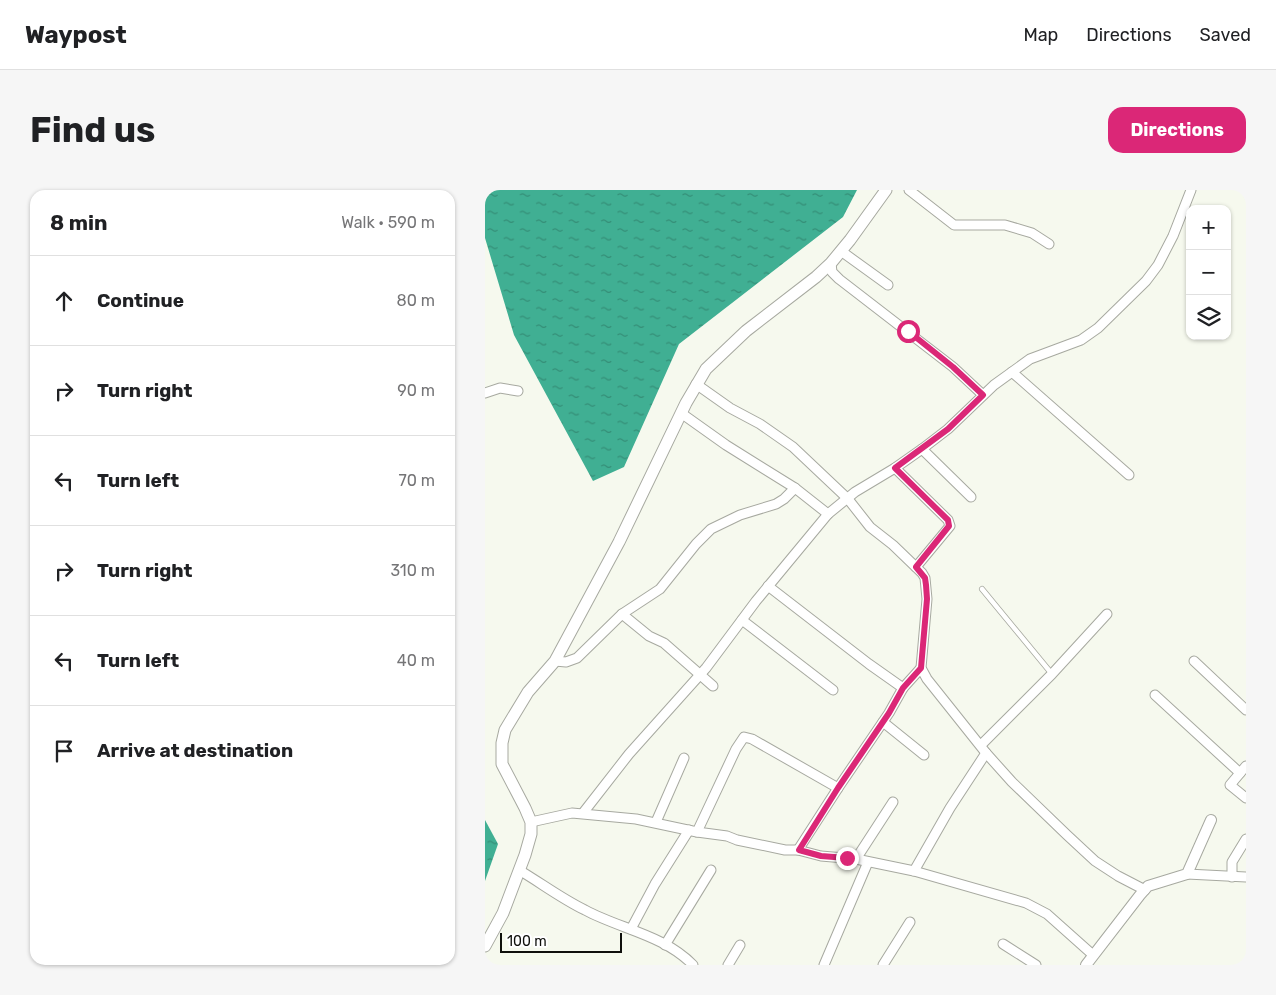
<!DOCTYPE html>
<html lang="en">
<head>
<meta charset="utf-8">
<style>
	body { margin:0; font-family:Rubik,sans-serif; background:#f6f6f6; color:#202124 }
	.controls { position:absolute; right:15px; top:15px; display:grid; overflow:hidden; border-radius:10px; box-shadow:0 1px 4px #0004 }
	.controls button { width:45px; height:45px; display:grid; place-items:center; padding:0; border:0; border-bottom:1px solid #e0e0e0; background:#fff; color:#202124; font:25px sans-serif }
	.scale { position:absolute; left:15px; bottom:12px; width:122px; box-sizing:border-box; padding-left:5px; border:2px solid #0f100c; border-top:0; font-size:14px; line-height:18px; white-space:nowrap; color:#0f100c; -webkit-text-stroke:4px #fff; paint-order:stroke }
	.stop { position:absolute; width:15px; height:15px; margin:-11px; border:4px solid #db2777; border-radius:50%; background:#fff }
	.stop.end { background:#db2777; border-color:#fff; box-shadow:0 1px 5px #0008 }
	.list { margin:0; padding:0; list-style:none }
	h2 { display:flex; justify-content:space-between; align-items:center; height:65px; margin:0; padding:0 20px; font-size:21px }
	h2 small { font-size:16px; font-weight:400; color:#757577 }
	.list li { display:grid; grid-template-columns:32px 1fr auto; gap:15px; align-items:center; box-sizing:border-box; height:90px; padding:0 20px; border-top:1px solid #e0e0e0 }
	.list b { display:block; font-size:19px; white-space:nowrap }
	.list em { font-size:16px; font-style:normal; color:#757577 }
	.icon { flex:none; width:28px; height:28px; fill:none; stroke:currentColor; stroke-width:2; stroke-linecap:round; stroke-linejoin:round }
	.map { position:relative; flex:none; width:761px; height:775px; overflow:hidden; border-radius:15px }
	header { display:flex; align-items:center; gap:30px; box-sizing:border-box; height:70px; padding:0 25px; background:#fff; border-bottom:1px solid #e0e0e0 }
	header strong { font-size:24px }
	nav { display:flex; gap:28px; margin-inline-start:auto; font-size:18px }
	.intro { display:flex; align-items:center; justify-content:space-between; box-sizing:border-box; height:120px; padding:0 30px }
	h1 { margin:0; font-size:35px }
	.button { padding:12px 22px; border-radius:15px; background:#db2777; color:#fff; font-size:18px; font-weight:700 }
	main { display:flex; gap:30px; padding:0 30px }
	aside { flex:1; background:#fff; border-radius:15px; box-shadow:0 1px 4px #0004 }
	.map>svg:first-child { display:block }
	.water { fill:url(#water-ripples) }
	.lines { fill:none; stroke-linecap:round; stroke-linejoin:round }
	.service-casing { stroke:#a7a9a0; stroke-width:6 }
	.minor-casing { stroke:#a7a9a0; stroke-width:11 }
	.tertiary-casing { stroke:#a7a9a0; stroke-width:12 }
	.secondary-casing { stroke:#a7a9a0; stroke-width:13 }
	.service { stroke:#fff; stroke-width:4.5 }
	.minor { stroke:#fff; stroke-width:9 }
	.tertiary { stroke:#fff; stroke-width:10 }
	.secondary { stroke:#fff; stroke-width:11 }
	.route { stroke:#db2777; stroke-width:6 }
</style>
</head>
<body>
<header>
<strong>Waypost</strong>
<nav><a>Map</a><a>Directions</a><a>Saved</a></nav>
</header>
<div class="intro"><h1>Find us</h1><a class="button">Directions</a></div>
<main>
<aside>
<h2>8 min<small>Walk · 590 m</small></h2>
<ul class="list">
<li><svg class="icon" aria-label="ahead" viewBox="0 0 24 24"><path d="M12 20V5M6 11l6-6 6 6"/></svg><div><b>Continue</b></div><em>80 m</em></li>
<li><svg class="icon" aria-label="right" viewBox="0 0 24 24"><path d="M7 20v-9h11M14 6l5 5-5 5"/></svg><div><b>Turn right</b></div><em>90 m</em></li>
<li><svg class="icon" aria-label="left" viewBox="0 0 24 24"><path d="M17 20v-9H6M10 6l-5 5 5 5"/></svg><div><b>Turn left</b></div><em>70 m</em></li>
<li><svg class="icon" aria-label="right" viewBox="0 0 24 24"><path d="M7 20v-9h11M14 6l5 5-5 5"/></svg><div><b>Turn right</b></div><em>310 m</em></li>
<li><svg class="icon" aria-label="left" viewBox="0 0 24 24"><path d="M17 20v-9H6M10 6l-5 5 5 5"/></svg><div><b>Turn left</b></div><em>40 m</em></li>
<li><svg class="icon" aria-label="arrive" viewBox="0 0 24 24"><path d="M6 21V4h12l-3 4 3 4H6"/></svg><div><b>Arrive at destination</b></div></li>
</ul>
</aside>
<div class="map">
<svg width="761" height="775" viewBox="0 0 761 775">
	<defs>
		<pattern id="water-ripples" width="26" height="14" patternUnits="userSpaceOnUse" patternTransform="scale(1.25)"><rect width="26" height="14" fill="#40af93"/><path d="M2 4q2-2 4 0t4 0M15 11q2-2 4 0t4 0" fill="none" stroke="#348d76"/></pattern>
	</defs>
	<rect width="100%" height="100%" fill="#f6f9ee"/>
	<!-- water -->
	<g class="water">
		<path d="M0 0H372L358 27 194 154 139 277 108 291 29 145 0 48Z"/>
		<path d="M0 630 13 654 0 691Z"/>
	</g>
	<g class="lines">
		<defs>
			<path id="service" d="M497 399 567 484"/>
			<g id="minor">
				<path d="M424 0 469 35H520L547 43 564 54"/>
				<path d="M356 61 403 95"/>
				<path d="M346 73 347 82 354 89 468 177 498 205"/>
				<path d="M527 182 644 285"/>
				<path d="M211 194 245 218 275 234 308 257 363 309 385 337 408 355 437 383 440 388 442 409 436 478 442 489 501 563 527 592 582 645 610 671 633 686 660 700"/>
				<path d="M0 203 15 198 33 201"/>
				<path d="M196 223 241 255 310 298 343 324"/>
				<path d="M437 259 486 307"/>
				<path d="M410 278 463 330 465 336 431 377"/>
				<path d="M283 396 384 474 418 498"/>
				<path d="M137 424 164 446 179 453 228 496"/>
				<path d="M257 430 348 500"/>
				<path d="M70 471 81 472 92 468 137 424 175 399 211 354 226 339 255 325 291 314 299 309 310 298"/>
				<path d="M709 471 761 520"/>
				<path d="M670 505 755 583"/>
				<path d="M398 532 439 565"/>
				<path d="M496 555 567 484 622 424"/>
				<path d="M761 576 745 595 761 608"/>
				<path d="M98 623 144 564 221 478 271 411 343 324 370 302 410 278 437 259 463 239 509 195 545 169 596 150 613 138 661 91 673 75 688 46 706 0"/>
				<path d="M46 632 87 623 151 629 212 642 242 646 252 650 300 660H313L336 666 371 669 429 681 541 713 562 724 608 765"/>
				<path d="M171 632 199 568"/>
				<path d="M212 642 251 559 259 547 267 549 353 598"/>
				<path d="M313 660 353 598 404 523 418 498 436 478"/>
				<path d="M371 669 408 612"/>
				<path d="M34 680C56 693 77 709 100 720 135 739 179 745 208 775"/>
				<path d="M429 681 465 618 501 563"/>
				<path d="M702 684 761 687"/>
				<path d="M747 687V672L761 649"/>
				<path d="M146 739 170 694 204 640"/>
				<path d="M518 754 551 775"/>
				<path d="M180 755 226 680"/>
				<path d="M243 775 255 755"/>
				<path d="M339 775 383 672"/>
				<path d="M398 775 425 732"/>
			</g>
			<path id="tertiary" d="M601 775 655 705 663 696 702 684 726 630"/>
			<path id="secondary" d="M0 756 18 723 40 665 46 644V632L40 618 17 574V553L20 540 43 502 70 471 134 352 201 213 221 179 261 141 331 87 346 73 365 50 401 0"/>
		</defs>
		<!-- service casing -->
		<use href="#service" class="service-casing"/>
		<!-- minor casing -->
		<use href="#minor" class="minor-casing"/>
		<!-- tertiary casing -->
		<use href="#tertiary" class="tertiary-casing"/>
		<!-- secondary casing -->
		<use href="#secondary" class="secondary-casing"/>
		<!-- service -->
		<use href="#service" class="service"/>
		<!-- minor -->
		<use href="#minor" class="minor"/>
		<!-- tertiary -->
		<use href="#tertiary" class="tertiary"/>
		<!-- secondary -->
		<use href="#secondary" class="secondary"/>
	</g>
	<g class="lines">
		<!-- route -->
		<path class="route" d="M362 668 336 666 314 660 353 598 404 523 418 498 436 478 442 409 441 395 440 388 431 377 464 336 463 330 410 278 463 239 498 205 468 177 423 141"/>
	</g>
</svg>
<div class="controls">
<button>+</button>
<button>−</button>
<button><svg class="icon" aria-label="layers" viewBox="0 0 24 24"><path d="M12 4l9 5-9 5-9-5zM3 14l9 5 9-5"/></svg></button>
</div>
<div class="scale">100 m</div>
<div class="stop" style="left:423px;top:141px"></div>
<div class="stop end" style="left:362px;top:668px"></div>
</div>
</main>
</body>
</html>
